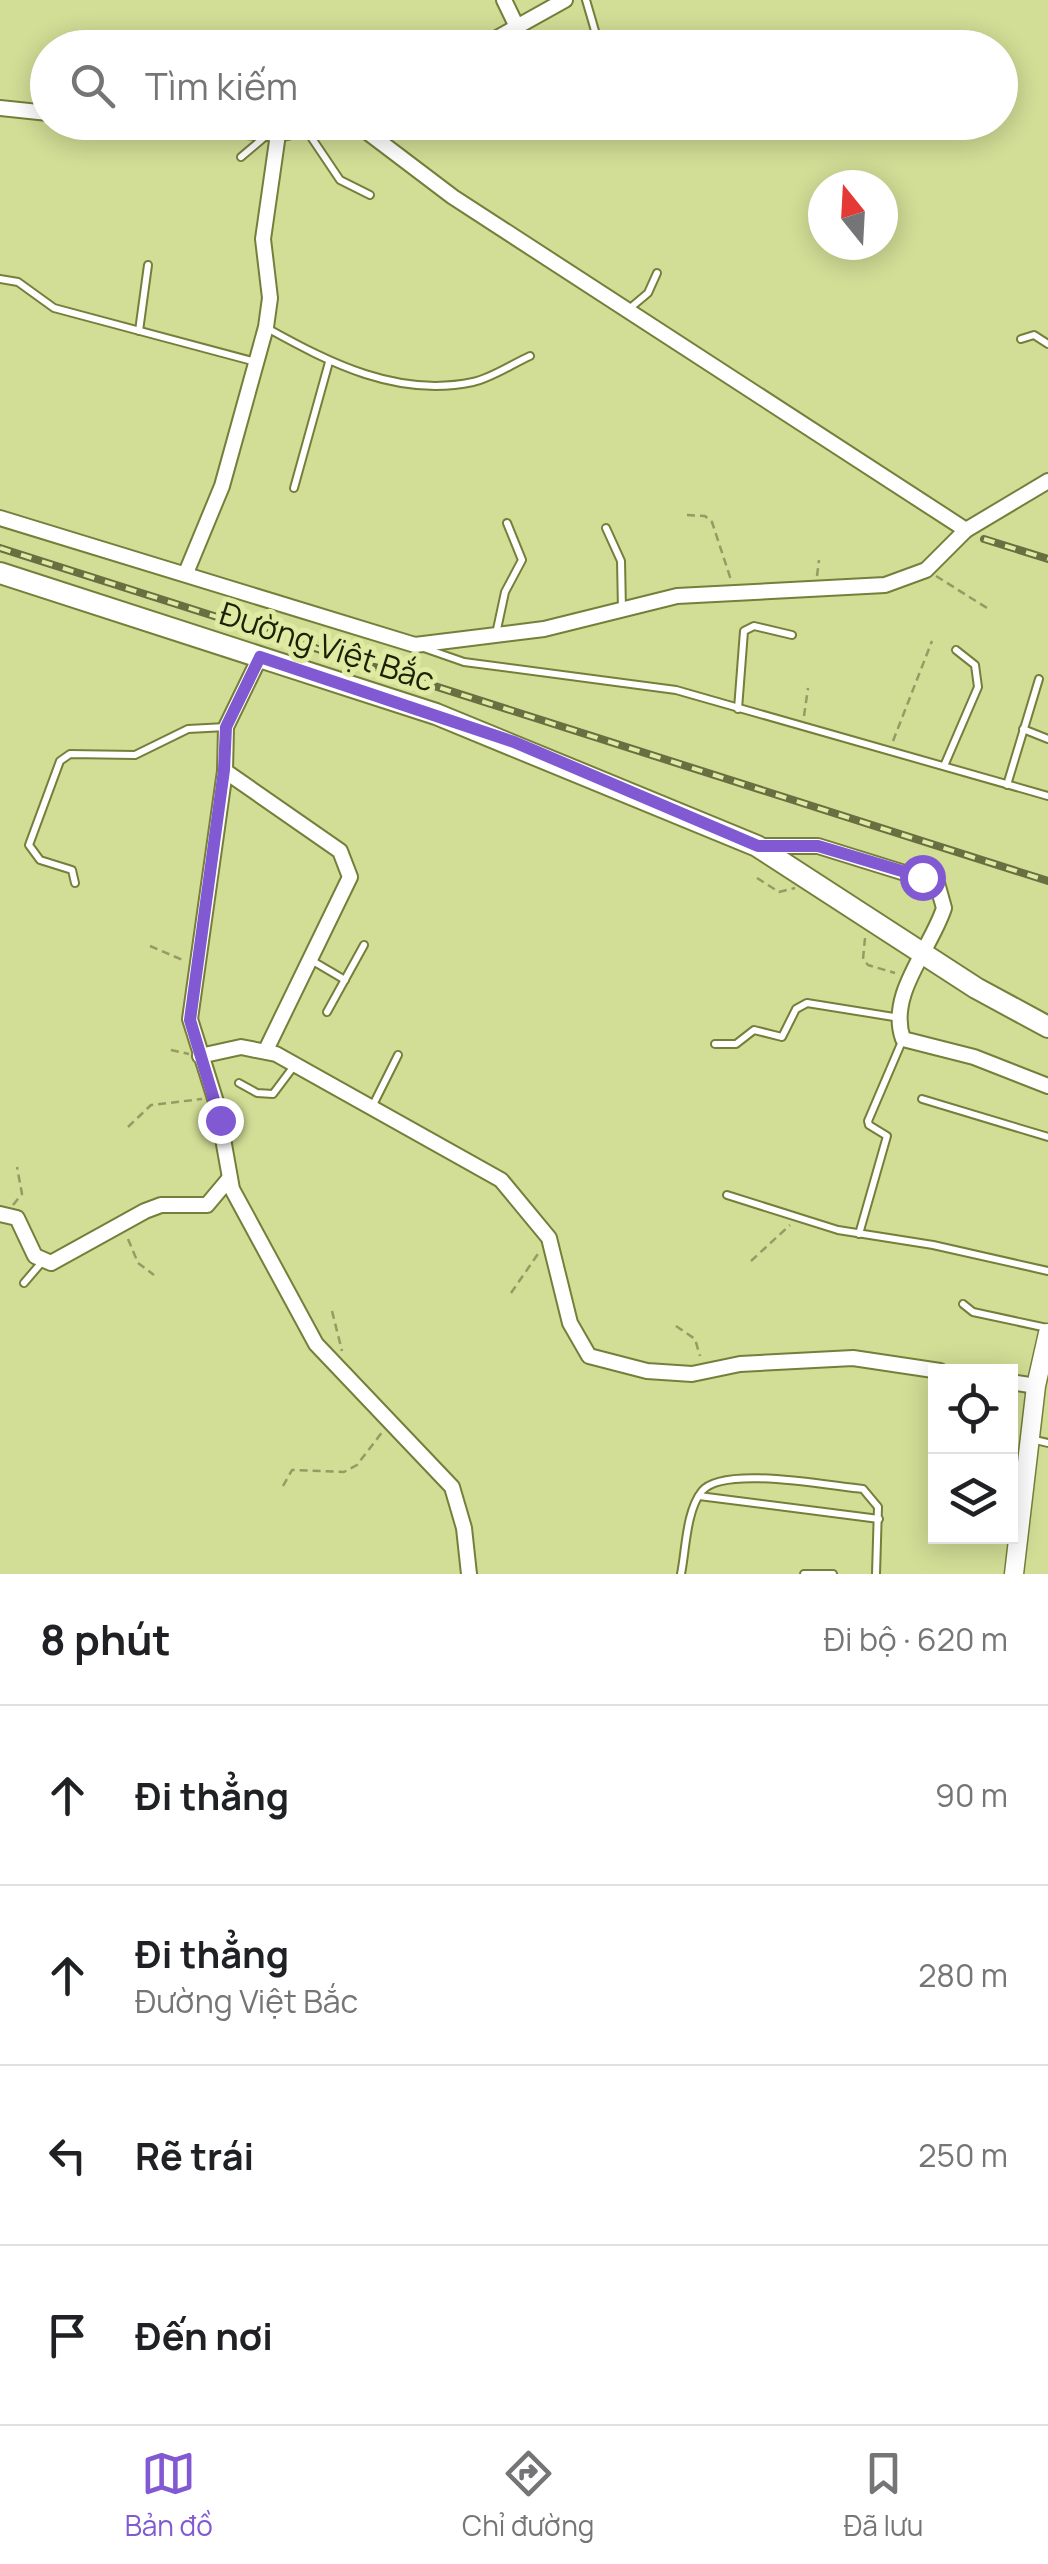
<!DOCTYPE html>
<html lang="vi">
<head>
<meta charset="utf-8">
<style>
	body { margin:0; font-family:Manrope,sans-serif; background:#f6f6f6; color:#202124 }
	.controls { position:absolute; right:30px; bottom:30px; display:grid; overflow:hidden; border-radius:0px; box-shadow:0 5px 25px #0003 }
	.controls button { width:90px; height:90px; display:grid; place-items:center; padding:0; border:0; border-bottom:2px solid #e0e0e0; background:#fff; color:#202124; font:50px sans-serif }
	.compass { position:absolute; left:808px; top:170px; width:90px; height:90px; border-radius:50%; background:#fff; box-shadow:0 5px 25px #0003; rotate:342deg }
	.stop { position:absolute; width:30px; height:30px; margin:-22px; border:8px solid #8159d3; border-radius:50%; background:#fff }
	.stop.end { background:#8159d3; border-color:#fff; box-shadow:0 2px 10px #0008 }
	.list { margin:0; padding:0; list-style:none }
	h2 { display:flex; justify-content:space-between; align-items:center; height:130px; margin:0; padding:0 40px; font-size:42px }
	h2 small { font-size:32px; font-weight:400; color:#757577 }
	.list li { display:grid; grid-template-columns:65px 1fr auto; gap:30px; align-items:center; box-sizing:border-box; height:180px; padding:0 40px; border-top:2px solid #e0e0e0 }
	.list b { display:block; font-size:38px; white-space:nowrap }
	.list p { margin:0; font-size:32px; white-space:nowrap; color:#757577 }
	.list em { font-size:32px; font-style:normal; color:#757577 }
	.icon { flex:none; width:55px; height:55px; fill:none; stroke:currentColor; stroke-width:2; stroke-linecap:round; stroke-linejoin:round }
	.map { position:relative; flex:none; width:1048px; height:1574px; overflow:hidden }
	.search { position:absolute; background:#fff; box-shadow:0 5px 25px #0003; left:30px; right:30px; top:30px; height:110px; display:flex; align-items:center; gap:25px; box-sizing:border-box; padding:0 35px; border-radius:55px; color:#757577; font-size:38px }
	.sheet { height:850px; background:#fff }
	nav { display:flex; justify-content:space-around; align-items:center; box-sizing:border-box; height:140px; border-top:2px solid #e0e0e0; background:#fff; font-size:28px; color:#757577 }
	nav a { display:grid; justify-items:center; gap:5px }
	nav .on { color:#8159d3 }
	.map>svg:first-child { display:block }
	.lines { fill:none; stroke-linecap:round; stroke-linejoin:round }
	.service-casing { stroke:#767e3a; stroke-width:10 }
	.minor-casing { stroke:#767e3a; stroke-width:18 }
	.tertiary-casing { stroke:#767e3a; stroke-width:21 }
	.secondary-casing { stroke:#767e3a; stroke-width:24 }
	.path { stroke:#949c64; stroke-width:2.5; stroke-dasharray:8 5; stroke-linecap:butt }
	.service { stroke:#fff; stroke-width:6 }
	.minor { stroke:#fff; stroke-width:14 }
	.tertiary { stroke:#fff; stroke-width:18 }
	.secondary { stroke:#fff; stroke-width:20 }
	.rail-casing { stroke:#696f41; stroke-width:8 }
	.rail { stroke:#dfeaa3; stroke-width:4; stroke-dasharray:11; stroke-linecap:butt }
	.route { stroke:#8159d3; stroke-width:12 }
	.labels { text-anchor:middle; stroke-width:10; stroke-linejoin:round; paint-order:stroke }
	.street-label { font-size:32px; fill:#1d2004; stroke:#dfeaa3 }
</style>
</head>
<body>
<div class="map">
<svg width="1048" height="1574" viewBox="0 0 1048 1574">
	<rect width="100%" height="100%" fill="#d2dd96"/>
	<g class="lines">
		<defs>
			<g id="service">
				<path d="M586 0 600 48"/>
				<path d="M307 131 340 180 370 195"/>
				<path d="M241 157 267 135"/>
				<path d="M0 279 18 282 54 308 256 362"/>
				<path d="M629 309 648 293 657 273"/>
				<path d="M267 328C330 363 398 398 473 382 492 378 512 364 530 356"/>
				<path d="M139 331 148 265"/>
				<path d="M1021 339 1034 335 1048 344"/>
				<path d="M294 488 329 362"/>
				<path d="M606 528 621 561 622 610"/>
				<path d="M496 634 505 592 522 560 507 523"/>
				<path d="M421 647 464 662 676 690 1048 796"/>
				<path d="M738 709 744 631 754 626 792 635"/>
				<path d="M1023 729 1048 739"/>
				<path d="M944 766 978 687 975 665 956 650"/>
				<path d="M1007 785 1039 679"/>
				<path d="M75 883 72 870 40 860 29 845 60 761 70 754 135 755 188 729 226 727"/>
				<path d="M311 960 345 980"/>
				<path d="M327 1012 364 945"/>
				<path d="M715 1044H736L754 1030 782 1037 796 1009 807 1003 900 1018"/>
				<path d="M239 1083 257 1093 273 1094 294 1066"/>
				<path d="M922 1099 1048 1137"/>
				<path d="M372 1107 398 1055"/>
				<path d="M727 1195 838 1230 933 1245 1048 1271"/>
				<path d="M859 1234 887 1136 869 1125 868 1121 903 1039"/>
				<path d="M24 1283 42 1262"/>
				<path d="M963 1304 973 1312 1047 1328"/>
				<path d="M1031 1439 1048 1443"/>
				<path d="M699 1496 879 1519"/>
				<path d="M681 1574C686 1549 686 1511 702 1491 723 1465 829 1486 863 1489L878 1507 876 1574"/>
				<path d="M804 1574H833"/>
			</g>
			<g id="minor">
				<path d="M504 0 517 27"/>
				<path d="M479 48 565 0"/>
				<path d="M0 108 48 113"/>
				<path d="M150 122 278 134 333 122"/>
				<path d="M354 122 453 197 966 530"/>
				<path d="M0 518 415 645 544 629 677 596 885 585 926 570 966 530 1048 481"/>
				<path d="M186 573 222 486 266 327 270 298 263 239 278 134"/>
				<path d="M260 657 226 727 225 771 190 1019 217 1105 232 1189 316 1344 452 1487 464 1528 469 1574"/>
				<path d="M225 771 340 851 350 877 266 1050"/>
				<path d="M759 846H818L937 883 944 908C931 949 887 994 903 1039L974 1057 1048 1086"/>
				<path d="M200 1056 241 1047 276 1054 501 1180 549 1238 570 1323 589 1356 647 1371 692 1374 740 1364 853 1358 940 1371"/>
				<path d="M0 1214 17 1218 35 1256 51 1263 145 1211 161 1205H207L228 1180"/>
				<path d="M1010 1382 1036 1386"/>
			</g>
			<path id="tertiary" d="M1014 1574 1036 1386 1048 1333"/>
			<path id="secondary" d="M0 573 436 714 757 846 976 988 1048 1027"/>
		</defs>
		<!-- service casing -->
		<use href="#service" class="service-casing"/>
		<!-- minor casing -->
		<use href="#minor" class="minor-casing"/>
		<!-- tertiary casing -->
		<use href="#tertiary" class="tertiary-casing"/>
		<!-- secondary casing -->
		<use href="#secondary" class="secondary-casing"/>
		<!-- path -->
		<g class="path">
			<path d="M687 515 705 516 712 522 731 580"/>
			<path d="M817 576 819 560"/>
			<path d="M936 576 987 608"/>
			<path d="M804 716 808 688"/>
			<path d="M893 741 932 641"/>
			<path d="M757 878 779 892 795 888"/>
			<path d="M865 938 863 959 868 965 895 973"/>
			<path d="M150 946 185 961"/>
			<path d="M171 1050 189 1054"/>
			<path d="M128 1127 151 1105 202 1099"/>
			<path d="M13 1205 22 1194 17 1167"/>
			<path d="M128 1239 138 1263 154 1275"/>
			<path d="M751 1261 790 1225"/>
			<path d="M511 1293 540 1251"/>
			<path d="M332 1311 342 1351"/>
			<path d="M676 1326 695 1339 700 1356"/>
			<path d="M283 1486 292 1470 344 1472 357 1465 383 1431"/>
		</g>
		<!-- service -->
		<use href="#service" class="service"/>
		<!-- minor -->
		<use href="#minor" class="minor"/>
		<!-- tertiary -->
		<use href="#tertiary" class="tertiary"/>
		<!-- secondary -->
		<use href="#secondary" class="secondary"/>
		<defs>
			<g id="rail">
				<path d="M984 539 1048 559"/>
				<path d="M0 548 1048 881"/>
			</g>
		</defs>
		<!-- rail casing -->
		<use href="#rail" class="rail-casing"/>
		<!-- rail -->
		<use href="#rail" class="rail"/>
	</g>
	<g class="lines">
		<!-- route -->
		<path class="route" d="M220 1120 190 1020 224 770 226 727 260 657 514 742 758 846H818L922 877"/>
	</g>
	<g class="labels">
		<!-- street labels -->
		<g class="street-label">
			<text transform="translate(327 647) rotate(18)" y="11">Đường Việt Bắc</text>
		</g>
	</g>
</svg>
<div class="controls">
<button><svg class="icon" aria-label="locate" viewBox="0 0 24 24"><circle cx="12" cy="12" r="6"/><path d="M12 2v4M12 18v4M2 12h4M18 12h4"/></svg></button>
<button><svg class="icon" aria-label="layers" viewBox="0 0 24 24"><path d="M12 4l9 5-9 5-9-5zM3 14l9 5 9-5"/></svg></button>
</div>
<svg class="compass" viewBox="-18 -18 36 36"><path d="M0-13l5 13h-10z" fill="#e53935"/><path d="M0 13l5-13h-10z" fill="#757577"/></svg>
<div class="stop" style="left:922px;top:877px"></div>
<div class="stop end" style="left:220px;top:1120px"></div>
<div class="search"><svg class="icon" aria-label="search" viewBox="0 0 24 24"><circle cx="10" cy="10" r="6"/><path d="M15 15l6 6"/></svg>Tìm kiếm</div>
</div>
<section class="sheet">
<h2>8 phút<small>Đi bộ · 620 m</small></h2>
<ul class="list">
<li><svg class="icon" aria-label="ahead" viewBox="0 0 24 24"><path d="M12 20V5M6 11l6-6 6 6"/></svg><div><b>Đi thẳng</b></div><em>90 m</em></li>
<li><svg class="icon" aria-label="ahead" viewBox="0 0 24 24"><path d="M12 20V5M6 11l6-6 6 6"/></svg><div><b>Đi thẳng</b><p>Đường Việt Bắc</p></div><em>280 m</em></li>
<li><svg class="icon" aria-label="left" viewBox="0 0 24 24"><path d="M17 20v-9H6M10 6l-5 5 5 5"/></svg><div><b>Rẽ trái</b></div><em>250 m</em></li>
<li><svg class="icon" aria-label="arrive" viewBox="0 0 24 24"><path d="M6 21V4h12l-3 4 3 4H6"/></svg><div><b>Đến nơi</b></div></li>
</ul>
</section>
<nav>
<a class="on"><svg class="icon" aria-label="map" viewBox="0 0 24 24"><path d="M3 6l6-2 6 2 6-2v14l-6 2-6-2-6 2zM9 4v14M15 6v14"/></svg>Bản đồ</a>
<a><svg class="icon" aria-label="directions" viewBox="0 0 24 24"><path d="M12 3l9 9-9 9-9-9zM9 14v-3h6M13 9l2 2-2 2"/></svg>Chỉ đường</a>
<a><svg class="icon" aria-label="saved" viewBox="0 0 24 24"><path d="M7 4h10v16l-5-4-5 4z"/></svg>Đã lưu</a>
</nav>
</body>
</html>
